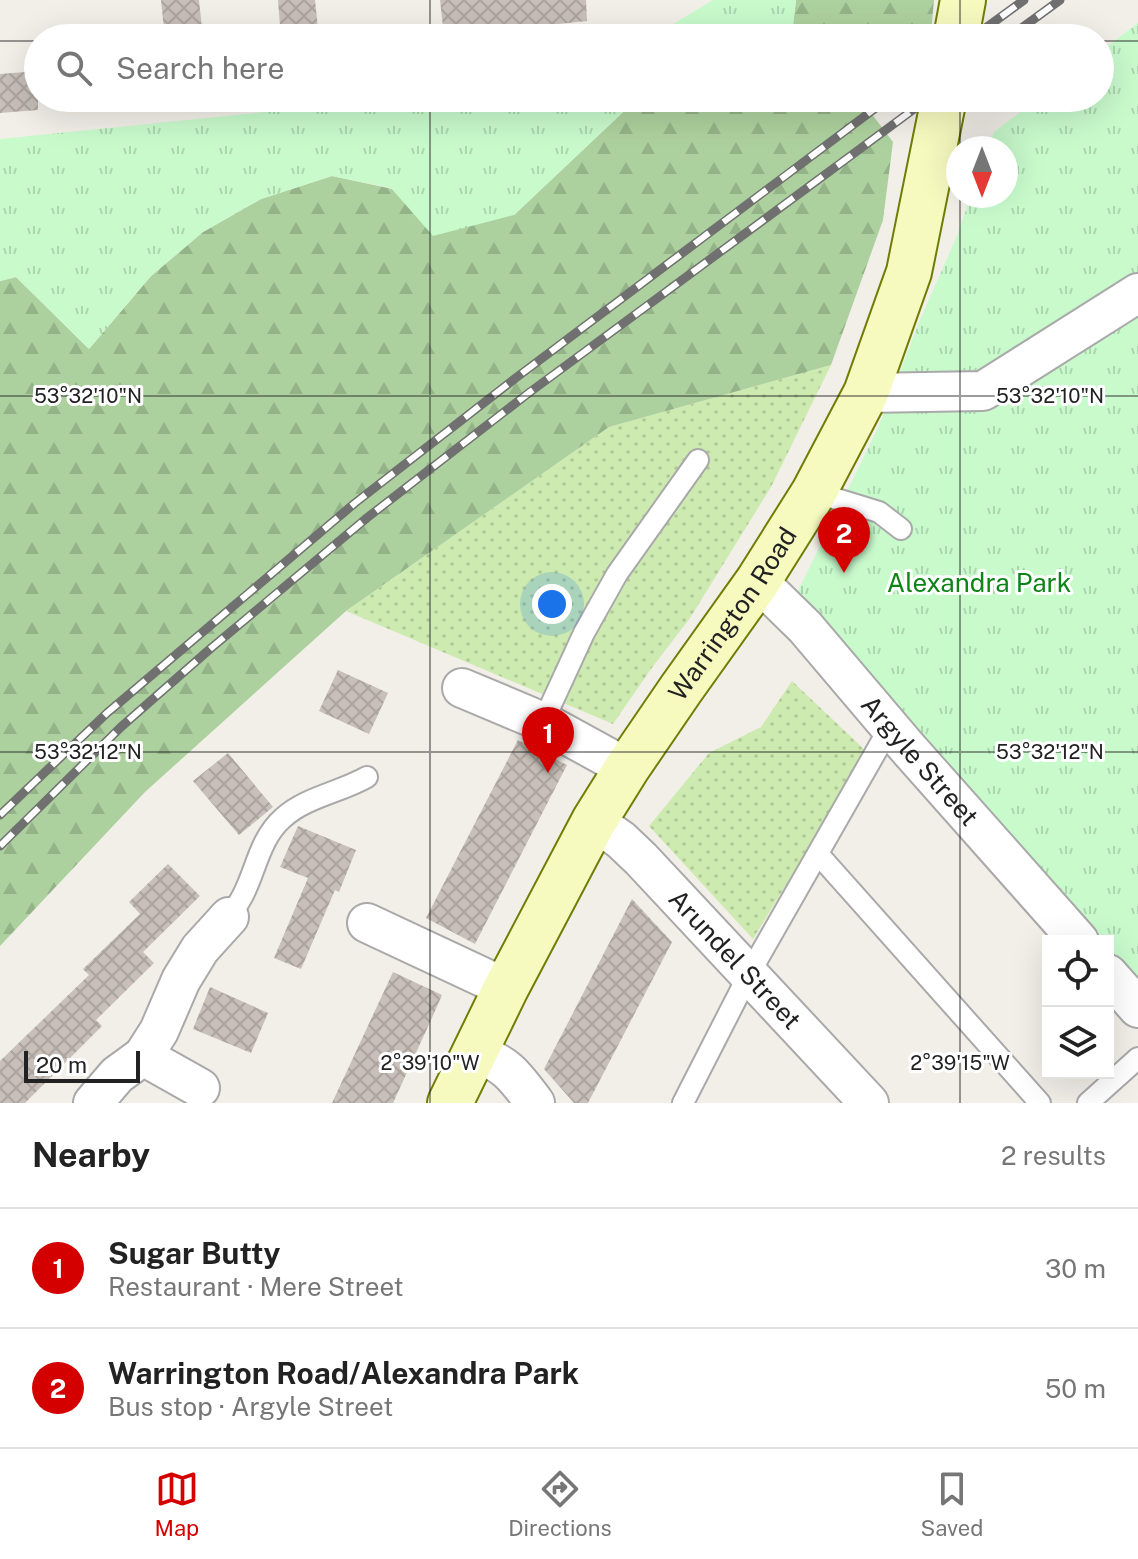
<!DOCTYPE html>
<html lang="en">
<head>
<meta charset="utf-8">
<style>
	body { margin:0; font-family:"Public Sans",sans-serif; background:#f6f6f6; color:#222 }
	.controls { position:absolute; right:24px; bottom:24px; display:grid; overflow:hidden; border-radius:0px; box-shadow:0 8px 32px #0002 }
	.controls button { width:72px; height:72px; display:grid; place-items:center; padding:0; border:0; border-bottom:2px solid #e0e0e0; background:#fff; color:#222; font:40px sans-serif }
	.compass { position:absolute; left:946px; top:136px; width:72px; height:72px; border-radius:50%; background:#fff; box-shadow:0 8px 32px #0002; rotate:180deg }
	.scale { position:absolute; left:24px; bottom:20px; width:116px; box-sizing:border-box; padding-left:8px; border:4px solid #222; border-top:0; font-size:22px; line-height:28px; white-space:nowrap; color:#222; -webkit-text-stroke:6px #fff; paint-order:stroke }
	.you { position:absolute; left:552px; top:604px; width:28px; height:28px; margin:-20px; border:6px solid #fff; border-radius:50%; background:#1a73e8; box-shadow:0 0 0 12px #1a73e833 }
	.badge { display:grid; place-items:center; width:52px; height:52px; border-radius:50%; background:#d40000; color:#fff; font-size:26px; font-weight:700 }
	.pin { position:absolute; translate:-50% -66px; filter:drop-shadow(0 2px 4px #0008) }
	.pin::after { content:''; position:absolute; top:42px; width:28px; height:24px; background:inherit; clip-path:polygon(0 0,100% 0,50% 100%) }
	.list { margin:0; padding:0; list-style:none }
	h2 { display:flex; justify-content:space-between; align-items:center; height:104px; margin:0; padding:0 32px; font-size:34px }
	h2 small { font-size:26px; font-weight:400; color:#767676 }
	.list li { display:grid; grid-template-columns:52px 1fr auto; gap:24px; align-items:center; box-sizing:border-box; height:120px; padding:0 32px; border-top:2px solid #e0e0e0 }
	.list b { display:block; font-size:30px; white-space:nowrap }
	.list p { margin:0; font-size:26px; white-space:nowrap; color:#767676 }
	.list em { font-size:26px; font-style:normal; color:#767676 }
	.icon { flex:none; width:44px; height:44px; fill:none; stroke:currentColor; stroke-width:2; stroke-linecap:round; stroke-linejoin:round }
	.map { position:relative; flex:none; width:1138px; height:1103px; overflow:hidden }
	.search { position:absolute; background:#fff; box-shadow:0 8px 32px #0002; left:24px; right:24px; top:24px; height:88px; display:flex; align-items:center; gap:20px; box-sizing:border-box; padding:0 28px; border-radius:44px; color:#767676; font-size:30px }
	.sheet { height:344px; background:#fff }
	nav { display:flex; justify-content:space-around; align-items:center; box-sizing:border-box; height:112px; border-top:2px solid #e0e0e0; background:#fff; font-size:22px; color:#767676 }
	nav a { display:grid; justify-items:center; gap:4px }
	nav .on { color:#d40000 }
	.map>svg:first-child { display:block }
	.grass { fill:url(#grass-dots) }
	.forest { fill:url(#forest-firs) }
	.park { fill:url(#park-tufts) }
	.building { fill:url(#building-cross-hatch) }
	.lines { fill:none; stroke-linecap:round; stroke-linejoin:round }
	.lane-casing { stroke:#a9a9a9; stroke-width:24 }
	.street-casing { stroke:#a9a9a9; stroke-width:42 }
	.secondary-casing { stroke:#707d05; stroke-width:48 }
	.lane { stroke:#fff; stroke-width:20 }
	.street { stroke:#fff; stroke-width:38 }
	.secondary { stroke:#f7fabf; stroke-width:44 }
	.rail-casing { stroke:#707070; stroke-width:9 }
	.rail { stroke:#fff; stroke-width:6; stroke-dasharray:18; stroke-linecap:butt }
	.ticks { fill:none; stroke:#222; stroke-width:2; stroke-opacity:0.45 }
	.labels { text-anchor:middle; stroke-width:6; stroke-linejoin:round; paint-order:stroke }
	.park-label { font-size:26px; fill:#0c8416; stroke:#fff }
	.street-label { font-size:26px; fill:#222; stroke:#fff }
	.ticks-label { font-size:20px; text-anchor:middle; fill:#222; stroke:#fff; stroke-width:6; stroke-linejoin:round; paint-order:stroke }
</style>
</head>
<body>
<div class="map">
<svg width="1138" height="1103" viewBox="0 0 1138 1103">
	<defs>
		<pattern id="grass-dots" width="8" height="8" patternUnits="userSpaceOnUse" patternTransform="scale(2)"><rect width="8" height="8" fill="#cdebb0"/><path d="M2 2h.1M6 6h.1" fill="none" stroke="#b0c997" stroke-width="1.8" stroke-linecap="round"/></pattern>
		<pattern id="forest-firs" width="22" height="20" patternUnits="userSpaceOnUse" patternTransform="scale(2)"><rect width="22" height="20" fill="#add19e"/><path d="M5 1l3.5 6h-7zM16 11l3.5 6h-7z" fill="#95b388"/></pattern>
		<pattern id="park-tufts" width="24" height="20" patternUnits="userSpaceOnUse" patternTransform="scale(2)"><rect width="24" height="20" fill="#c8facc"/><path d="M3 7l-1-3M5 7V3M7 7l1-3M15 17l-1-3M17 17v-4M19 17l1-3" fill="none" stroke="#acd6af"/></pattern>
		<pattern id="building-cross-hatch" width="8" height="8" patternUnits="userSpaceOnUse" patternTransform="scale(2)"><rect width="8" height="8" fill="#c7bfb8"/><path d="M0 0l8 8M0 8l8-8" fill="none" stroke="#aba49e"/></pattern>
	</defs>
	<rect width="100%" height="100%" fill="#f2efe9"/>
	<!-- grass -->
	<g class="grass">
		<path d="M831 365 771 487 690 618 651 669 613 724 346 611 609 427Z"/>
		<path d="M792 681 867 752 753 939 649 826 709 753 761 727Z"/>
	</g>
	<!-- forest -->
	<g class="forest">
		<path d="M796 0H934L931 33 926 38H783L792 33Z"/>
		<path d="M638 98H864L862 101 893 142 883 220 831 365 609 427 346 611 145 792 0 946V281L16 277 89 349 151 276 203 232 261 199 332 176 514 215Z"/>
	</g>
	<!-- park -->
	<g class="park">
		<path d="M713 0H796L792 33 783 38H650Z"/>
		<path d="M1138 23V1008L1108 974V941H1079L793 601 877 430 920 320 956 238 971 196H1006V148H988L994 132 1039 98H1100V52Z"/>
		<path d="M402 98H638L514 215 433 236 391 188 332 176 261 199 203 232 151 276 89 349 16 277 0 281V139Z"/>
	</g>
	<!-- building -->
	<g class="building">
		<path d="M161 0H199L203 38H165Z"/>
		<path d="M278 0H315L319 38H281Z"/>
		<path d="M440 0H586L587 21 444 36Z"/>
		<path d="M38 71V110L0 113V74Z"/>
		<path d="M338 670 388 693 369 734 319 711Z"/>
		<path d="M518 740 567 765 475 944 426 918Z"/>
		<path d="M228 753 273 807 239 835 193 781Z"/>
		<path d="M298 826 356 850 339 892 335 890 301 969 274 958 308 878 280 867Z"/>
		<path d="M168 864 200 896 143 952 154 963 96 1020 102 1026 25 1103H0V1061L89 975 83 969 140 914 129 902Z"/>
		<path d="M632 899 672 942 588 1103H574L544 1069Z"/>
		<path d="M393 972 442 995 431 1020 393 1103H332Z"/>
		<path d="M210 987 268 1013 251 1053 193 1029Z"/>
	</g>
	<g class="lines">
		<defs>
			<g id="lane">
				<path d="M814 492 879 512 901 529"/>
				<path d="M543 722 584 633 617 574 698 460"/>
				<path d="M818 854 1040 1103"/>
				<path d="M229 917C234 910 239 903 243 895 256 870 260 838 283 818 306 797 341 792 367 777"/>
				<path d="M683 1103 749 974 890 727"/>
				<path d="M1088 1103 1138 1058"/>
			</g>
			<g id="street">
				<path d="M866 393 983 391 1138 293"/>
				<path id="s1" d="M758 581 805 627 906 746 1079 941"/>
				<path d="M462 688 543 722 627 768"/>
				<path id="s2" d="M594 821 621 840 641 859 869 1103"/>
				<path d="M367 923 506 988"/>
				<path d="M1108 974 1138 1008"/>
				<path d="M474 1052C508 1065 514 1075 535 1103"/>
				<path d="M200 1088 143 1056 159 1031 181 980 200 949 229 917"/>
				<path d="M93 1103 117 1075 143 1056"/>
			</g>
			<g id="secondary">
				<path d="M956 38 963 0"/>
				<path id="s3" d="M450 1103 506 988 594 821 627 768 681 689 758 581 814 492 866 393 909 272 944 98"/>
			</g>
		</defs>
		<!-- lane casing -->
		<use href="#lane" class="lane-casing"/>
		<!-- street casing -->
		<use href="#street" class="street-casing"/>
		<!-- secondary casing -->
		<use href="#secondary" class="secondary-casing"/>
		<!-- lane -->
		<use href="#lane" class="lane"/>
		<!-- street -->
		<use href="#street" class="street"/>
		<!-- secondary -->
		<use href="#secondary" class="secondary"/>
		<defs>
			<g id="rail">
				<path d="M972 38 1024 0"/>
				<path d="M1008 38 1060 0"/>
				<path d="M0 815 107 713 355 503 517 377 889 98"/>
				<path d="M0 846 121 727 210 649 368 517 530 392 929 98"/>
			</g>
		</defs>
		<!-- rail casing -->
		<use href="#rail" class="rail-casing"/>
		<!-- rail -->
		<use href="#rail" class="rail"/>
	</g>
	<!-- ticks -->
	<path class="ticks" d="M430 0V38M960 0V38M0 41H38M1100 41H1138M430 98V1103M960 98V148M960 196V1103M0 396H1138M0 752H1138"/>
	<g class="labels">
		<!-- park labels -->
		<g class="park-label">
			<text x="979" y="592">Alexandra Park</text>
		</g>
		<!-- street labels -->
		<g class="street-label">
			<text dy="9" stroke="none"><textPath href="#s3" startOffset="566">Warrington Road</textPath></text>
			<text dy="9" stroke="none"><textPath href="#s1" startOffset="242">Argyle Street</textPath></text>
			<text dy="9" stroke="none"><textPath href="#s2" startOffset="198">Arundel Street</textPath></text>
		</g>
	</g>
	<g class="ticks-label">
		<text x="1050" y="403">53°32'10"N</text>
		<text x="88" y="403">53°32'10"N</text>
		<text x="1050" y="759">53°32'12"N</text>
		<text x="88" y="759">53°32'12"N</text>
		<text x="430" y="1070">2°39'10"W</text>
		<text x="960" y="1070">2°39'15"W</text>
	</g>
</svg>
<div class="controls">
<button><svg class="icon" aria-label="locate" viewBox="0 0 24 24"><circle cx="12" cy="12" r="6"/><path d="M12 2v4M12 18v4M2 12h4M18 12h4"/></svg></button>
<button><svg class="icon" aria-label="layers" viewBox="0 0 24 24"><path d="M12 4l9 5-9 5-9-5zM3 14l9 5 9-5"/></svg></button>
</div>
<svg class="compass" viewBox="-18 -18 36 36"><path d="M0-13l5 13h-10z" fill="#e53935"/><path d="M0 13l5-13h-10z" fill="#767676"/></svg>
<div class="scale">20 m</div>
<div class="you"></div>
<div class="pin badge" style="left:548px;top:773px">1</div>
<div class="pin badge" style="left:844px;top:573px">2</div>
<div class="search"><svg class="icon" aria-label="search" viewBox="0 0 24 24"><circle cx="10" cy="10" r="6"/><path d="M15 15l6 6"/></svg>Search here</div>
</div>
<section class="sheet">
<h2>Nearby<small>2 results</small></h2>
<ul class="list">
<li><span class="badge">1</span><div><b>Sugar Butty</b><p>Restaurant · Mere Street</p></div><em>30 m</em></li>
<li><span class="badge">2</span><div><b>Warrington Road/Alexandra Park</b><p>Bus stop · Argyle Street</p></div><em>50 m</em></li>
</ul>
</section>
<nav>
<a class="on"><svg class="icon" aria-label="map" viewBox="0 0 24 24"><path d="M3 6l6-2 6 2 6-2v14l-6 2-6-2-6 2zM9 4v14M15 6v14"/></svg>Map</a>
<a><svg class="icon" aria-label="directions" viewBox="0 0 24 24"><path d="M12 3l9 9-9 9-9-9zM9 14v-3h6M13 9l2 2-2 2"/></svg>Directions</a>
<a><svg class="icon" aria-label="saved" viewBox="0 0 24 24"><path d="M7 4h10v16l-5-4-5 4z"/></svg>Saved</a>
</nav>
</body>
</html>
